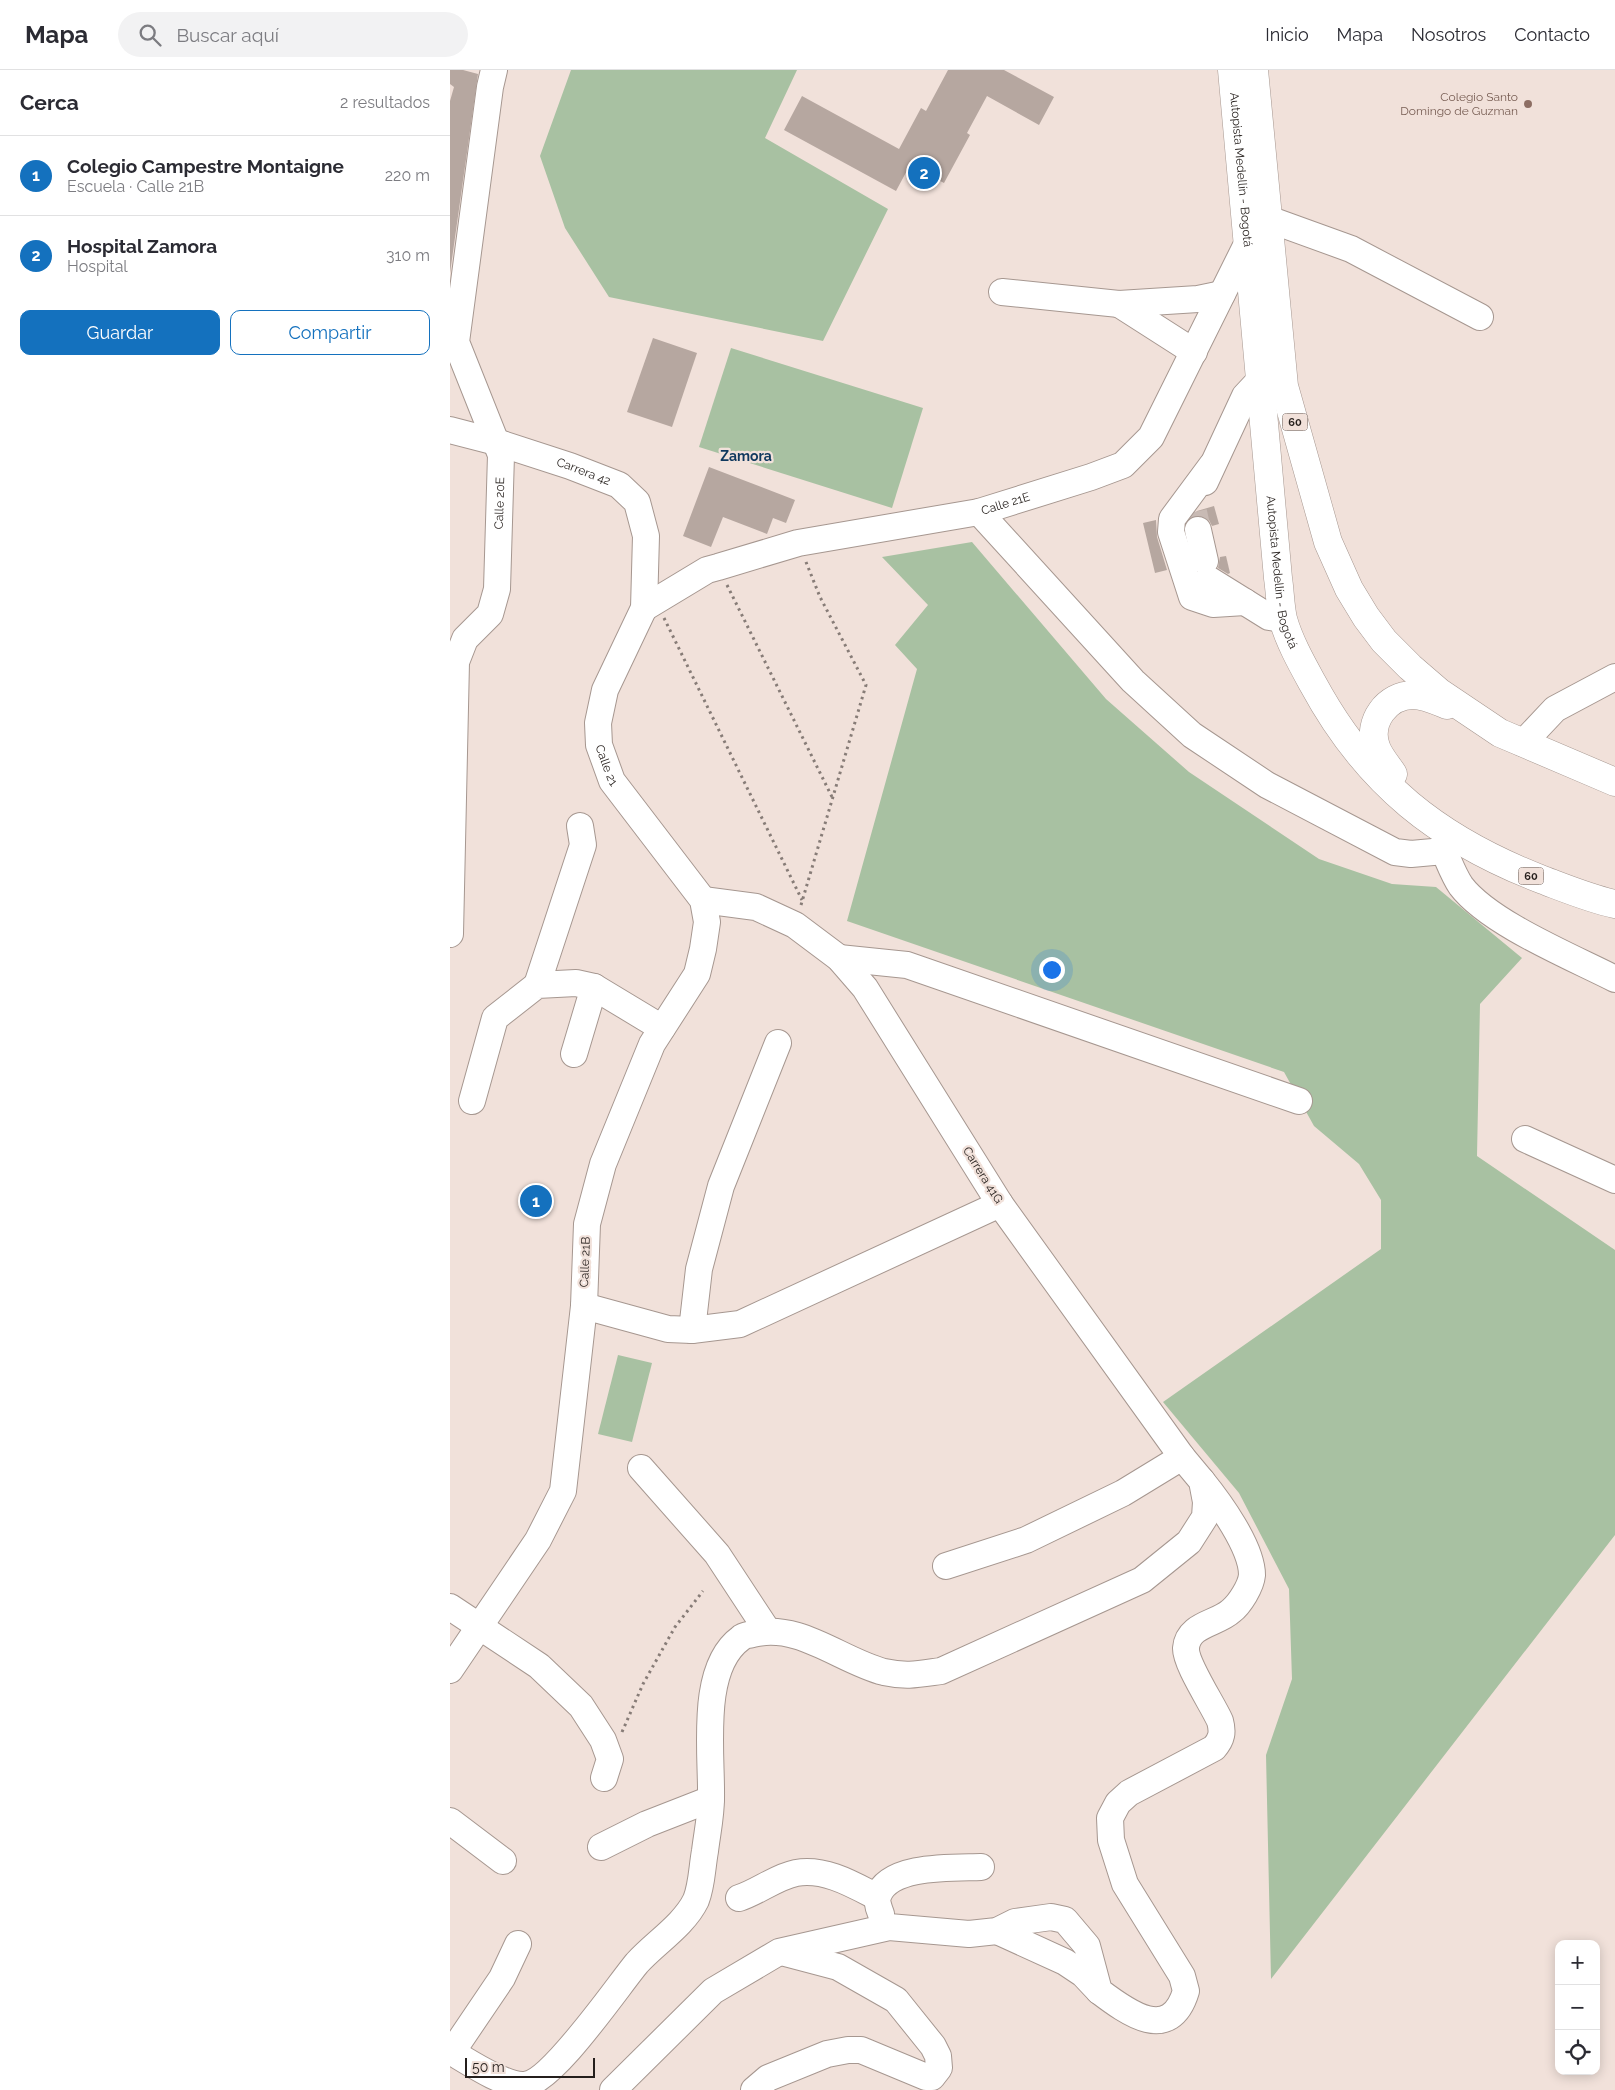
<!DOCTYPE html>
<html lang="es">
<head>
<meta charset="utf-8">
<style>
	body { margin:0; font-family:Raleway,sans-serif; background:#f2f2f3; color:#2b2b33 }
	.controls { position:absolute; right:15px; bottom:15px; display:grid; overflow:hidden; border-radius:10px; box-shadow:0 2px 12px #0003 }
	.controls button { width:45px; height:45px; display:grid; place-items:center; padding:0; border:0; border-bottom:1px solid #e1e1e2; background:#fff; color:#2b2b33; font:25px sans-serif }
	.scale { position:absolute; left:15px; bottom:12px; width:130px; box-sizing:border-box; padding-left:5px; border:2px solid #251f1c; border-top:0; font-size:14px; line-height:18px; white-space:nowrap; color:#251f1c; -webkit-text-stroke:4px #f1e1da; paint-order:stroke }
	.you { position:absolute; left:601px; top:899px; width:18px; height:18px; margin:-12px; border:4px solid #fff; border-radius:50%; background:#1a73e8; box-shadow:0 0 0 8px #1a73e833 }
	.badge { display:grid; place-items:center; width:32px; height:32px; border-radius:50%; background:#1471be; color:#fff; font-size:16px; font-weight:700 }
	.pin { position:absolute; translate:-50% -50%; border:2px solid #fff; box-shadow:0 1px 5px #0006 }
	.list { margin:0; padding:0; list-style:none }
	h2 { display:flex; justify-content:space-between; align-items:center; height:65px; margin:0; padding:0 20px; font-size:21px }
	h2 small { font-size:16px; font-weight:400; color:#7c7c81 }
	.list li { display:grid; grid-template-columns:32px 1fr auto; gap:15px; align-items:center; box-sizing:border-box; height:80px; padding:0 20px; border-top:1px solid #e1e1e2 }
	.list b { display:block; font-size:19px; white-space:nowrap }
	.list p { margin:0; font-size:16px; white-space:nowrap; color:#7c7c81 }
	.list em { font-size:16px; font-style:normal; color:#7c7c81 }
	.actions { display:flex; gap:10px; padding:15px 20px }
	.actions a { flex:1; padding:11px 0; border:1px solid #1471be; border-radius:10px; text-align:center; font-size:18px; color:#1471be }
	.actions .main { background:#1471be; color:#fff }
	.icon { flex:none; width:28px; height:28px; fill:none; stroke:currentColor; stroke-width:2; stroke-linecap:round; stroke-linejoin:round }
	.map { position:relative; flex:none; width:1165px; height:2020px; overflow:hidden }
	header { display:flex; align-items:center; gap:30px; box-sizing:border-box; height:70px; padding:0 25px; background:#fff; border-bottom:1px solid #e1e1e2 }
	header strong { font-size:24px }
	nav { display:flex; gap:28px; margin-inline-start:auto; font-size:18px }
	.search { width:350px; height:45px; background:#f2f2f3; display:flex; align-items:center; gap:12px; box-sizing:border-box; padding:0 18px; border-radius:28px; color:#7c7c81; font-size:19px }
	main { display:flex }
	aside { flex:1; background:#fff }
	.map>svg:first-child { display:block }
	.green { fill:#a8c1a2 }
	.building { fill:#b6a7a0 }
	.lines { fill:none; stroke-linecap:round; stroke-linejoin:round }
	.minor-tunnel { stroke:#c8bab4; stroke-width:26; stroke-dasharray:26 13; stroke-linecap:butt }
	.minor-casing { stroke:#a69790; stroke-width:28 }
	.highway-casing { stroke:#a69790; stroke-width:29 }
	.path { stroke:#877c77; stroke-width:3; stroke-dasharray:2.5 4; stroke-linecap:butt }
	.minor { stroke:#fff; stroke-width:26 }
	.highway { stroke:#fff; stroke-width:28 }
	.education-dot { fill:#8d6e63; stroke:#f1e1da; stroke-width:2 }
	.labels { text-anchor:middle; stroke-width:4.5; stroke-linejoin:round; paint-order:stroke }
	.shield { fill:#f1e1da; stroke:#625955; stroke-width:1 }
	.shield-label { font-size:11px; font-weight:bold; fill:#251f1c }
	.education-label { font-size:12px; fill:#785e54; stroke:#f1e1da; text-anchor:end }
	.street-label { font-size:12px; fill:#251f1c; stroke:#f1e1da }
	.neighbourhood-label { font-size:14px; font-weight:bold; fill:#0f385e; stroke:#f1e1da }
</style>
</head>
<body>
<header>
<strong>Mapa</strong>
<div class="search"><svg class="icon" aria-label="search" viewBox="0 0 24 24"><circle cx="10" cy="10" r="6"/><path d="M15 15l6 6"/></svg>Buscar aquí</div>
<nav><a>Inicio</a><a>Mapa</a><a>Nosotros</a><a>Contacto</a></nav>
</header>
<main>
<aside>
<h2>Cerca<small>2 resultados</small></h2>
<ul class="list">
<li><span class="badge">1</span><div><b>Colegio Campestre Montaigne</b><p>Escuela · Calle 21B</p></div><em>220 m</em></li>
<li><span class="badge">2</span><div><b>Hospital Zamora</b><p>Hospital</p></div><em>310 m</em></li>
</ul>
<div class="actions"><a class="main">Guardar</a><a>Compartir</a></div>
</aside>
<div class="map">
<svg width="1165" height="2020" viewBox="0 0 1165 2020">
	<rect width="100%" height="100%" fill="#f1e1da"/>
	<!-- green -->
	<g class="green">
		<path d="M121 0H347L315 68 438 139 373 271 159 227 115 158 90 86Z"/>
		<path d="M281 278 473 338 442 438 249 377Z"/>
		<path d="M522 472 656 629 739 702 869 789 942 814 986 817 1072 888 1030 934 1027 1086 1165 1180V1465L821 1909 816 1685 842 1609 839 1519 789 1423 713 1332 931 1179V1130L909 1094 864 1056 834 1002 397 851 467 599 445 575 478 535 432 487Z"/>
		<path d="M168 1285 202 1293 182 1372 148 1364Z"/>
	</g>
	<!-- building -->
	<g class="building">
		<path d="M0 0H13L28 4 0 203V31L4 17 0 14Z"/>
		<path d="M498 0H554L604 27 589 55 537 26 517 63 520 65 494 113 460 95 446 121 334 60 352 26 449 79 471 38 476 41Z"/>
		<path d="M203 268 247 283 222 357 177 342Z"/>
		<path d="M259 397 345 430 336 453 323 448 317 464 273 447 261 477 233 466Z"/>
		<path d="M764 436 769 454 762 456 759 450 753 446H743L747 441Z"/>
		<path d="M706 450 707 467 717 500 705 503 693 453Z"/>
		<path d="M776 486 780 503 778 504 768 498 770 487Z"/>
	</g>
	<g class="lines">
		<!-- minor-tunnel -->
		<path class="minor-tunnel" d="M744 442 748 460"/>
		<defs>
			<g id="minor">
				<path d="M818 149 901 179 1030 247"/>
				<path d="M552 222 669 234 748 229 772 224"/>
				<path d="M669 234 744 282"/>
				<path id="s1" d="M0 360 46 372 120 396 169 415 187 432 196 466 194 538 155 620 148 653 149 675 162 711 253 830 257 852 253 879 247 904 202 974 153 1094 137 1154 134 1236 113 1421 88 1470 0 1600"/>
				<path d="M762 395 722 449 721 462 742 527 763 534 795 532"/>
				<path d="M755 412 795 326 810 310"/>
				<path d="M529 442 683 611 742 665 817 715 945 782 961 784 994 781 1002 767"/>
				<path d="M748 460 755 491"/>
				<path d="M758 509 819 547 833 549"/>
				<path id="s2" d="M194 538 257 500 268 497 348 473 529 442 641 407 673 395 701 367 798 172"/>
				<path d="M1073 673 1105 639 1165 607"/>
				<path d="M994 781C999 792 1004 806 1011 816 1039 853 1122 887 1165 909"/>
				<path id="s3" d="M0 864 6 592 15 569 40 544 47 519 51 385 6 272 40 17 44 0"/>
				<path d="M389 888 457 895 849 1031"/>
				<path d="M87 915 133 775 130 756"/>
				<path d="M124 984 144 917"/>
				<path d="M22 1031 45 948 87 915 126 913 144 917 212 958"/>
				<path d="M1075 1069 1165 1110"/>
				<path d="M134 1236 218 1259 242 1260 290 1254 550 1134"/>
				<path d="M242 1260 249 1199 271 1116 328 973"/>
				<path d="M191 1398 267 1484 317 1560"/>
				<path d="M496 1496 576 1470 673 1423 732 1387"/>
				<path d="M0 1537 89 1596 131 1636 153 1670 160 1689 154 1708"/>
				<path d="M0 1751 53 1791"/>
				<path d="M151 1777 197 1754 261 1729"/>
				<path d="M289 1828C308 1822 326 1807 346 1803 375 1798 402 1814 427 1827"/>
				<path d="M431 1844C429 1839 426 1831 428 1826 439 1794 505 1798 531 1797"/>
				<path d="M547 1861 615 1892 633 1904 649 1921"/>
				<path d="M0 1981C17 1991 54 2016 74 2015 102 2013 167 1917 187 1893 205 1873 234 1855 246 1830 252 1815 252 1797 255 1781 257 1764 261 1746 261 1728 262 1683 249 1598 291 1568 294 1565 299 1565 303 1564 349 1552 391 1591 434 1602 457 1607 469 1604 491 1601L692 1510 739 1472 755 1447 756 1432 752 1411 732 1387 550 1134 415 918 389 888 345 855 306 837 253 830"/>
				<path d="M2 1982 52 1908 68 1874"/>
				<path d="M163 2020 263 1921 329 1882 439 1857 519 1864 547 1861 565 1852 601 1847 615 1850 637 1876 649 1921C678 1943 720 1974 736 1921L732 1906 675 1814 661 1770 660 1748 668 1733 679 1723 764 1678C772 1669 773 1662 770 1651 763 1635 735 1593 736 1578 738 1554 767 1554 781 1541 790 1534 801 1516 802 1505 802 1477 769 1432 752 1411"/>
				<path d="M304 2020 318 2008 377 1984 398 1980H411L476 2007H482L489 1998 488 1986 483 1976 446 1930 388 1897 335 1883"/>
			</g>
			<g id="highway">
				<path id="s4" d="M782 0 828 508C830 521 830 536 833 549 839 571 852 594 863 614 917 714 989 770 1093 810 1117 819 1141 829 1165 834"/>
				<path d="M804 0 834 316 878 472 899 519 916 547 934 571 960 597 989 622 1050 663 1165 712"/>
				<path d="M943 704C937 695 929 686 926 677 917 652 937 625 963 625 974 625 987 631 997 635"/>
			</g>
		</defs>
		<!-- minor casing -->
		<use href="#minor" class="minor-casing"/>
		<!-- highway casing -->
		<use href="#highway" class="highway-casing"/>
		<!-- path -->
		<g class="path">
			<path d="M277 515 382 727"/>
			<path d="M214 548 352 830"/>
			<path d="M351 835 416 615 370 527 356 492"/>
			<path d="M172 1662 193 1614 225 1557 253 1521"/>
		</g>
		<!-- minor -->
		<use href="#minor" class="minor"/>
		<!-- highway -->
		<use href="#highway" class="highway"/>
	</g>
	<!-- markers -->
	<circle class="education-dot" cx="1078" cy="34" r="5"/>
	<g class="labels">
		<!-- shield labels -->
		<g class="shield">
			<rect x="832.5" y="343.5" width="25" height="17" rx="4"/>
			<rect x="1068.5" y="797.5" width="25" height="17" rx="4"/>
		</g>
		<g class="shield-label">
			<text x="845" y="356">60</text>
			<text x="1081" y="810">60</text>
		</g>
		<!-- education labels -->
		<g class="education-label">
			<text x="1068" y="31">Colegio Santo<tspan x="1068" dy="14">Domingo de Guzman</tspan></text>
		</g>
		<!-- street labels -->
		<g class="street-label">
			<text dy="4" stroke="none"><textPath href="#s4" startOffset="100">Autopista Medellín - Bogotá</textPath></text>
			<text dy="4" stroke="none"><textPath href="#s1" startOffset="140">Carrera 42</textPath></text>
			<text dy="4" stroke="none"><textPath href="#s3" startOffset="444">Calle 20E</textPath></text>
			<text dy="4" stroke="none"><textPath href="#s2" startOffset="380">Calle 21E</textPath></text>
			<text dy="4" stroke="none"><textPath href="#s4" startOffset="505">Autopista Medellín - Bogotá</textPath></text>
			<text dy="4" stroke="none"><textPath href="#s1" startOffset="478">Calle 21</textPath></text>
			<text transform="translate(533 1105) rotate(58)" y="4">Carrera 41G</text>
			<text transform="translate(135 1192) rotate(-88)" y="4">Calle 21B</text>
		</g>
		<!-- neighbourhood labels -->
		<g class="neighbourhood-label">
			<text x="296" y="391">Zamora</text>
		</g>
	</g>
</svg>
<div class="controls">
<button>+</button>
<button>−</button>
<button><svg class="icon" aria-label="locate" viewBox="0 0 24 24"><circle cx="12" cy="12" r="6"/><path d="M12 2v4M12 18v4M2 12h4M18 12h4"/></svg></button>
</div>
<div class="scale">50 m</div>
<div class="you"></div>
<div class="pin badge" style="left:86px;top:1131px">1</div>
<div class="pin badge" style="left:474px;top:103px">2</div>
</div>
</main>
</body>
</html>
